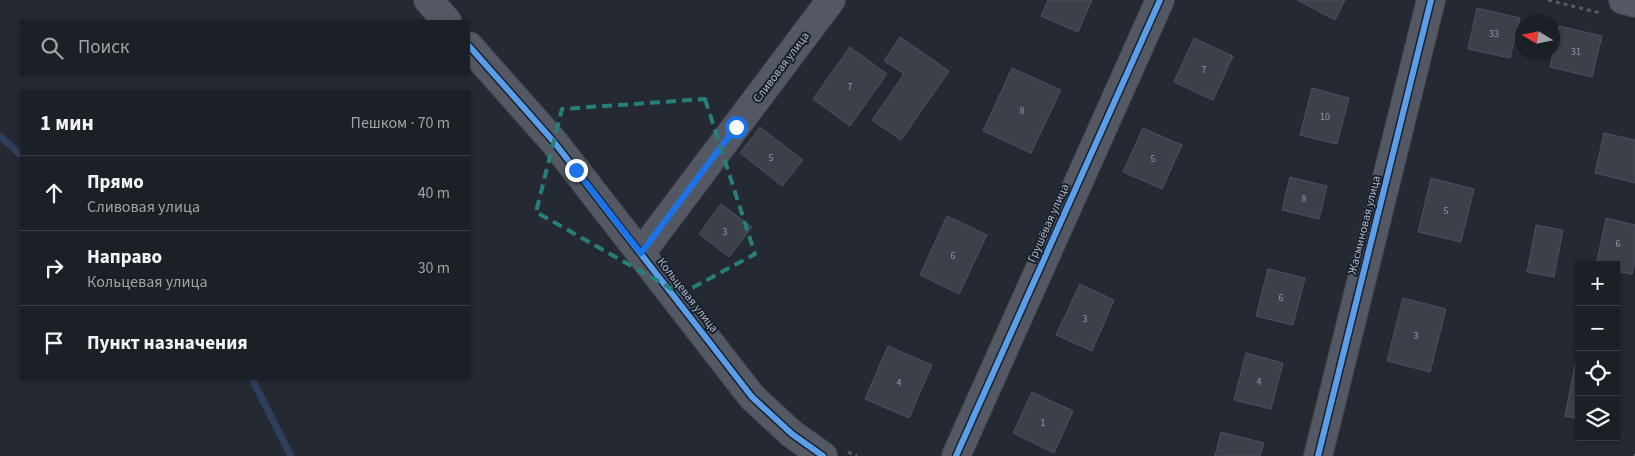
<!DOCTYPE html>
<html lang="ru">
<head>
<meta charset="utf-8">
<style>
	body { margin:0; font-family:"Source Sans 3",sans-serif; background:#282c32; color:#f1f3f6 }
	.controls { position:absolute; right:15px; bottom:15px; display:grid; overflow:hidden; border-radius:0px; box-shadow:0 1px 4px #0004 }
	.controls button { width:45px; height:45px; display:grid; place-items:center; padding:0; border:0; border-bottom:1px solid #393d43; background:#1b1f26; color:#f1f3f6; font:25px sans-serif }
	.compass { position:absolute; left:1515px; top:15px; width:45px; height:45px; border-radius:50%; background:#1b1f26; box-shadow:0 1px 4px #0004; rotate:280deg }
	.stop { position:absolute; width:15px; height:15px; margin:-11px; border:4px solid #1a73e8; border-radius:50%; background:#fff }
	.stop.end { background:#1a73e8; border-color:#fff; box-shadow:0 1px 5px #0008 }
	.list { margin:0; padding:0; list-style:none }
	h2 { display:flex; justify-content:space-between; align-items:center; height:65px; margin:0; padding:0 20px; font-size:21px }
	h2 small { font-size:16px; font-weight:400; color:#a0a2a7 }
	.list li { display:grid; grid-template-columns:32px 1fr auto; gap:15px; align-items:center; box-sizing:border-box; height:75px; padding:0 20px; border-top:1px solid #393d43 }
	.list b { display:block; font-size:19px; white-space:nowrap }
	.list p { margin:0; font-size:16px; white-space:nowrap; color:#a0a2a7 }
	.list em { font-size:16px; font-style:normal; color:#a0a2a7 }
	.icon { flex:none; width:28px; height:28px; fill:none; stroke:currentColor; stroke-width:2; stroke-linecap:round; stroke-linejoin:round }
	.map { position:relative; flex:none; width:1635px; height:456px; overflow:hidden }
	.search { position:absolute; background:#1b1f26; box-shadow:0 1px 4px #0004; left:20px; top:20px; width:450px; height:55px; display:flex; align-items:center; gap:12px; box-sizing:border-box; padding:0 18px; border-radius:0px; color:#a0a2a7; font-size:19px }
	.panel { position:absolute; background:#1b1f26; box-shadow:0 1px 4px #0004; left:20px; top:90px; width:450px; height:290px; border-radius:0px }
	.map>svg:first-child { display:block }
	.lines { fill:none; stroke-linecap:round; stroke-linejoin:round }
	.stream { stroke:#2e3e5b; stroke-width:7 }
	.building { fill:#3c4049; stroke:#4b515a }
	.minor-casing { stroke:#40444b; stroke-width:30 }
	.path { stroke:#575c64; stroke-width:3; stroke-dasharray:4 4; stroke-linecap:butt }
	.minor { stroke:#545862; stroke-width:28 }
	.cycleway-casing { stroke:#181f2d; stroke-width:9 }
	.cycleway { stroke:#5a9eea; stroke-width:6 }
	.route { stroke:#1a73e8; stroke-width:6 }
	.marked { fill:none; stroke:#277f7b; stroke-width:4; stroke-dasharray:10 6; stroke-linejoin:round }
	.labels { text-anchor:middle; stroke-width:4; stroke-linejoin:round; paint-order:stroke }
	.number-label { font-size:10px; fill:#9097a7 }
	.street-label { font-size:12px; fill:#acb4c6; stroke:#181f2d }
</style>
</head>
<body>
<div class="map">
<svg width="1635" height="456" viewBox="0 0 1635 456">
	<rect width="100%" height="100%" fill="#242932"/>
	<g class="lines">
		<!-- stream -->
		<g class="stream">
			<path d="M0 136 21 155"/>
			<path d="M252 379 291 456"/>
		</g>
	</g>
	<!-- building -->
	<g class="building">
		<path d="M1048 0H1092L1078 32 1041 16Z"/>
		<path d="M1297 0H1345L1335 20Z"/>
		<path d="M1477 8 1520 18 1510 58 1468 49Z"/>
		<path d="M1559 26 1602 36 1592 77 1550 67Z"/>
		<path d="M900 37 949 71 901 140 872 120 904 74 884 61Z"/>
		<path d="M1194 38 1233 56 1213 100 1174 82Z"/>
		<path d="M850 47 887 74 850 126 813 99Z"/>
		<path d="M1012 68 1061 90 1031 153 983 131Z"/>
		<path d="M1312 88 1349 98 1337 144 1300 135Z"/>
		<path d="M760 127 803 160 782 186 740 153Z"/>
		<path d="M1143 128 1182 145 1162 189 1123 172Z"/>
		<path d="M1604 133 1635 140V183L1595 173Z"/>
		<path d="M1290 177 1327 186 1319 219 1282 210Z"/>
		<path d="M1431 178 1474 189 1461 242 1418 232Z"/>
		<path d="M721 204 752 227 729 257 699 234Z"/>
		<path d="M947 216 987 235 959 294 920 275Z"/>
		<path d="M1606 218 1635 225V260L1632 274 1616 271V265H1596Z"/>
		<path d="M1536 225 1563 230 1554 277 1527 272Z"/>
		<path d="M1268 269 1305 278 1293 325 1256 316Z"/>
		<path d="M1080 284 1114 300 1092 351 1056 335Z"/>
		<path d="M1403 298 1446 309 1430 372 1387 361Z"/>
		<path d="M888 346 932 365 909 418 865 399Z"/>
		<path d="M1246 353 1283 363 1271 409 1234 400Z"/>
		<path d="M1576 360H1579V419L1565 416Z"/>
		<path d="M1032 392 1073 411 1054 453 1013 433Z"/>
		<path d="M1221 432 1264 443 1260 456H1215Z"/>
	</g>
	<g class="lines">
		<defs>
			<g id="minor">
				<path d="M428 0 447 21"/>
				<path d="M1623 0 1635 3"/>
				<path d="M469 46 554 142 752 397 792 434 823 456"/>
				<path d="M641 253 831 0"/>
				<path d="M956 456 1160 0"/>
				<path d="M1318 456 1431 0"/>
			</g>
		</defs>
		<!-- minor casing -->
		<use href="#minor" class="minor-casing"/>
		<!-- path -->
		<g class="path">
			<path d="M1548 0 1600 13"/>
			<path d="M848 452 857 456"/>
			<path d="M1635 456V454"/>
		</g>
		<!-- minor -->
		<use href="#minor" class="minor"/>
		<defs>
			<g id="cycleway">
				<path d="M469 46 554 142 752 397 792 434 823 456"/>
				<path d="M956 456 1160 0"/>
				<path d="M1318 456 1431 0"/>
			</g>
		</defs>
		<!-- cycleway casing -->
		<use href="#cycleway" class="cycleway-casing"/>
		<!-- cycleway -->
		<use href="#cycleway" class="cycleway"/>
	</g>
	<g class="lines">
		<!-- route -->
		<path class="route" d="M576 170 641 253 736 127"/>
	</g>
	<!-- marked area -->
	<path class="marked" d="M705 99 755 254 681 294 536 212 562 109Z"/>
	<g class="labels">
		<!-- number labels -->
		<g class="number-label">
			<text x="1494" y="37">33</text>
			<text x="1576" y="55">31</text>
			<text x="1204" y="73">7</text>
			<text x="850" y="90">7</text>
			<text x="1022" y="114">8</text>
			<text x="1325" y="120">10</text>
			<text x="771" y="161">5</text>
			<text x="1153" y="162">5</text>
			<text x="1304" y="202">8</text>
			<text x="1446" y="214">5</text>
			<text x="725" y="235">3</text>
			<text x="1618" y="247">6</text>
			<text x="953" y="259">6</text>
			<text x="1281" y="301">6</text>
			<text x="1085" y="322">3</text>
			<text x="1416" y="339">3</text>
			<text x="1259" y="385">4</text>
			<text x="899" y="386">4</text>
			<text x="1043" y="426">1</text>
		</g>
		<!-- street labels -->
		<g class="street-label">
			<text transform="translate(781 67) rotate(-53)" y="4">Сливовая улица</text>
			<text transform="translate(1048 223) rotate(-66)" y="4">Грушёвая улица</text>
			<text transform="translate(1364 225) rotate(-76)" y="4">Жасминовая улица</text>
			<text transform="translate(688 295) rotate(52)" y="4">Кольцевая улица</text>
		</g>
	</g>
</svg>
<div class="controls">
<button>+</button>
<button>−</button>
<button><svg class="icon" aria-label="locate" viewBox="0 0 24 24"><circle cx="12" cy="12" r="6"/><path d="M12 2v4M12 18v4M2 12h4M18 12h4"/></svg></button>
<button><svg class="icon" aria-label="layers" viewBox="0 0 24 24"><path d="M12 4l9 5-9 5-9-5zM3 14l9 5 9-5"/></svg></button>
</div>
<svg class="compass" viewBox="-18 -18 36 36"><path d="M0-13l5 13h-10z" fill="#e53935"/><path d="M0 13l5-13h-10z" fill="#a0a2a7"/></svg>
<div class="stop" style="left:736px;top:127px"></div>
<div class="stop end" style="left:576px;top:170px"></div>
<div class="search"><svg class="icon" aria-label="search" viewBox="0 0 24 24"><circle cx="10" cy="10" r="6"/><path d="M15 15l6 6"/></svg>Поиск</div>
<section class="panel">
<h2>1 мин<small>Пешком · 70 m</small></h2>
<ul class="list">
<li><svg class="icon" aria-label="ahead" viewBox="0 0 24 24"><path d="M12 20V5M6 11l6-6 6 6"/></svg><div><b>Прямо</b><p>Сливовая улица</p></div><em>40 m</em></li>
<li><svg class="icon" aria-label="right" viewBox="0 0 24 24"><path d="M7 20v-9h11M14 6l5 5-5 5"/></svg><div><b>Направо</b><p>Кольцевая улица</p></div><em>30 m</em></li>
<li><svg class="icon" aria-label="arrive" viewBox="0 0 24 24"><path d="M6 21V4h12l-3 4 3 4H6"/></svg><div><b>Пункт назначения</b></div></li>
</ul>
</section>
</div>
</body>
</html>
